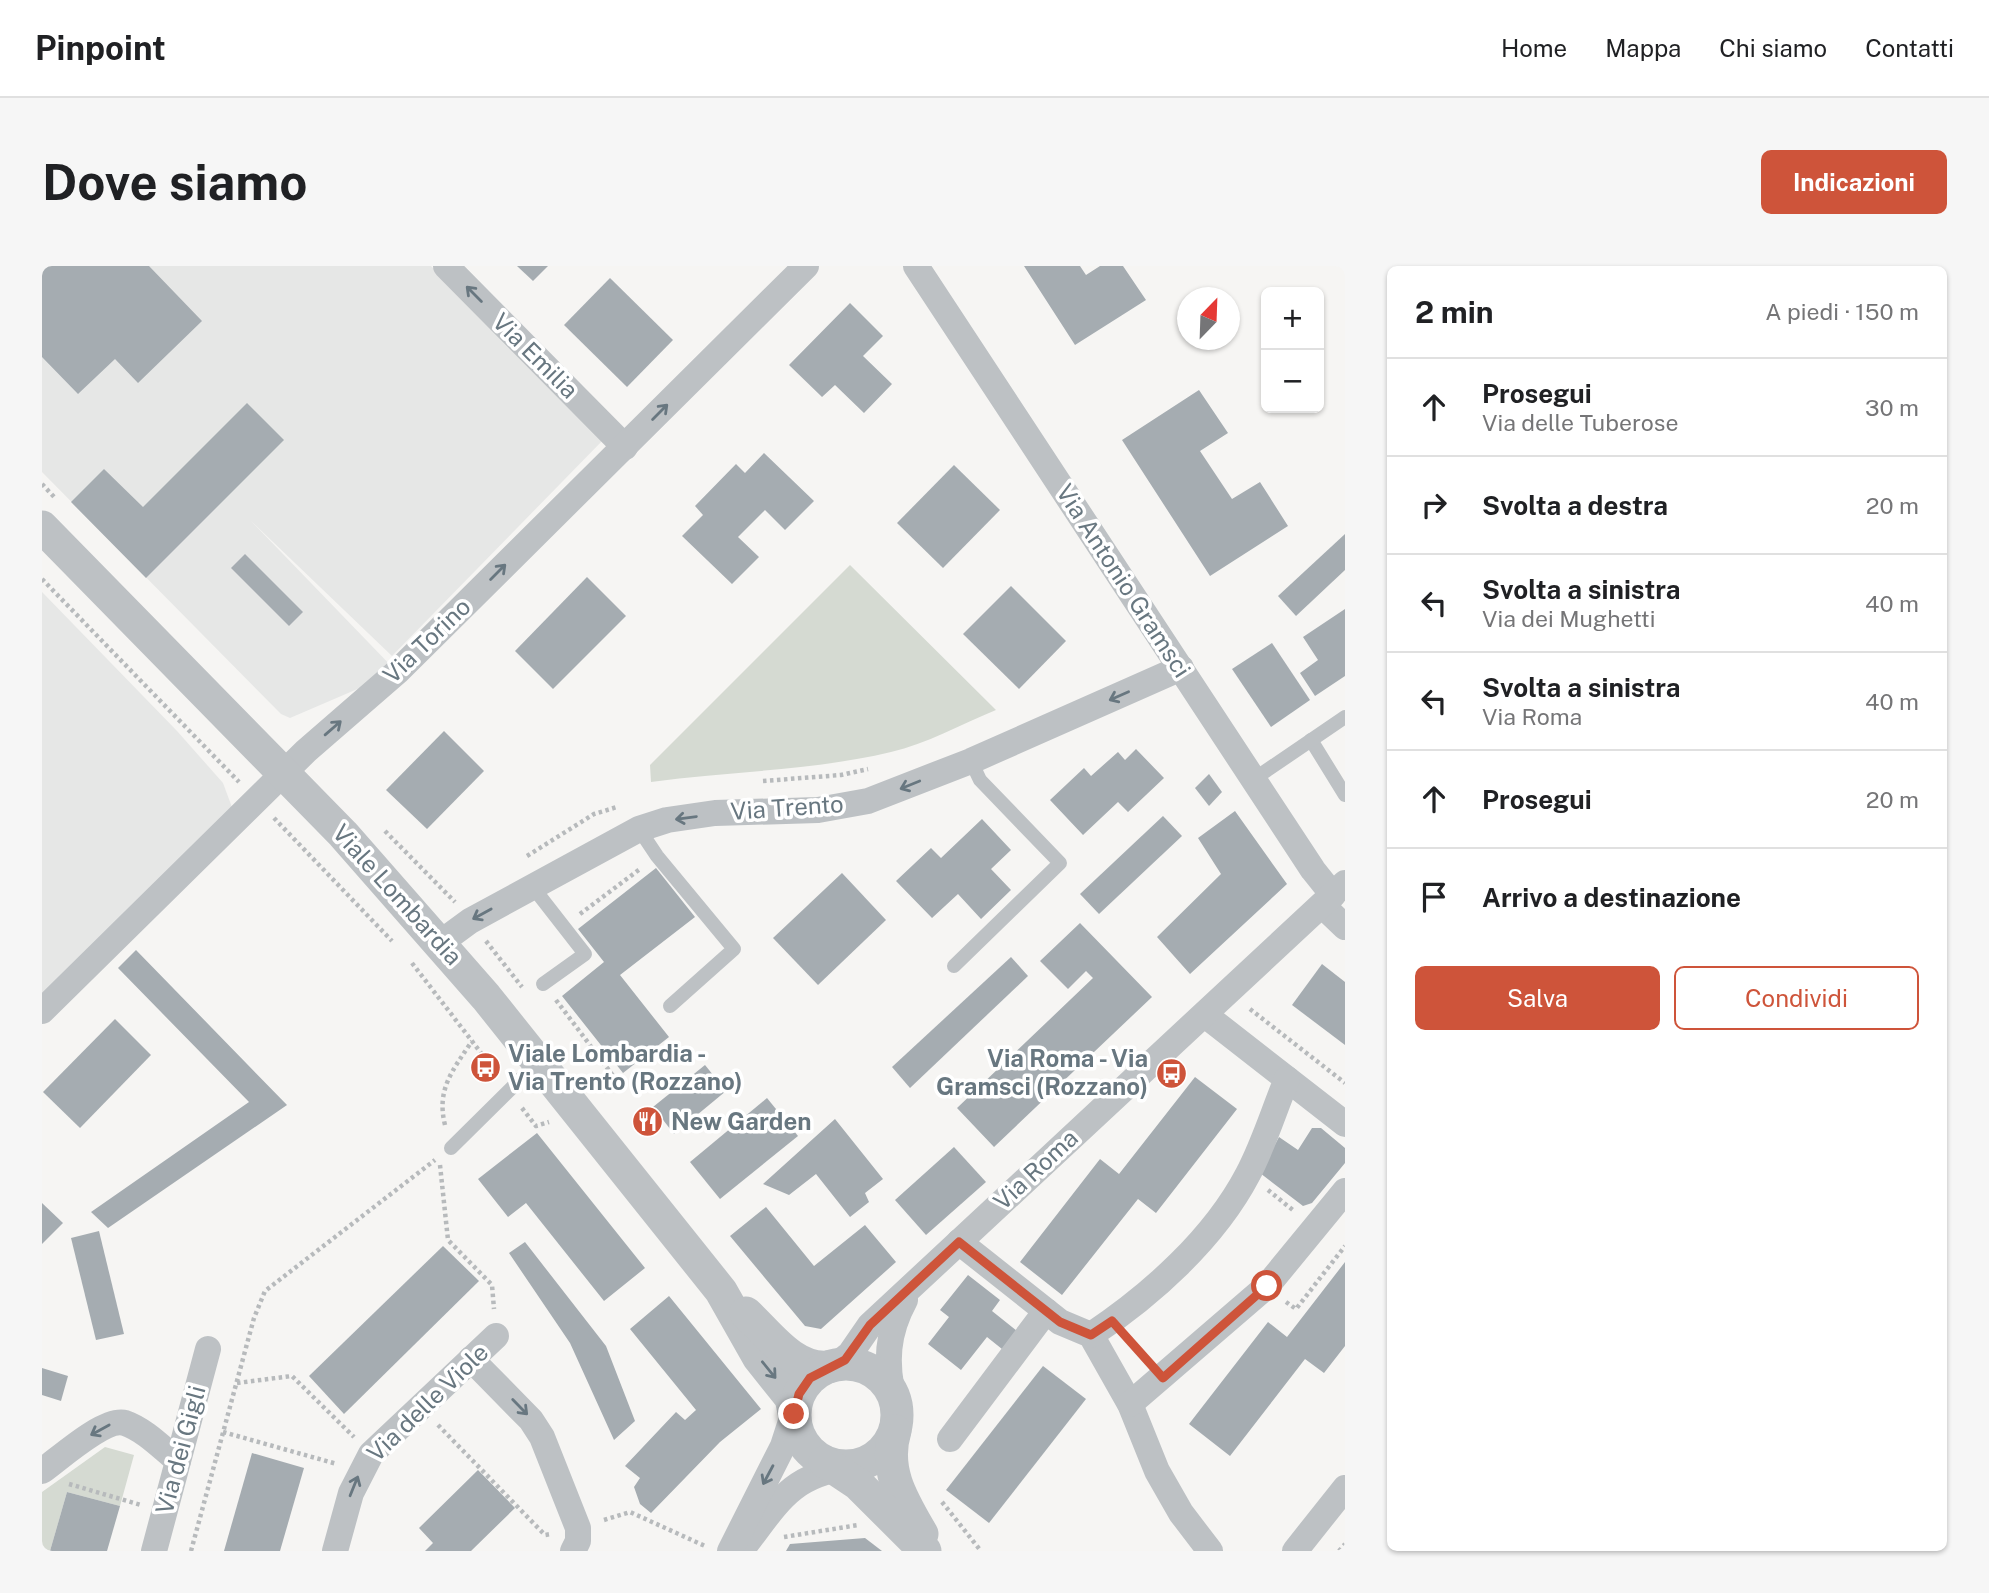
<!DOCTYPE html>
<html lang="it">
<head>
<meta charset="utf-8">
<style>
	body { margin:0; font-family:"Public Sans",sans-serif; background:#f6f6f6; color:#202124 }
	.controls { position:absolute; right:21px; top:21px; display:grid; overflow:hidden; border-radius:10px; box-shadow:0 2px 5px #0004 }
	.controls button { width:63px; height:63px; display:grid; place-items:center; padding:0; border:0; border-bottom:2px solid #e0e0e0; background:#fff; color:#202124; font:35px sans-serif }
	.compass { position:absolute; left:1135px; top:21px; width:63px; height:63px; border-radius:50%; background:#fff; box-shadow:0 2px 5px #0004; rotate:23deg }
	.stop { position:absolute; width:21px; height:21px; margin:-16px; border:5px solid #ce543a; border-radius:50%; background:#fff }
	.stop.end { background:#ce543a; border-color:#fff; box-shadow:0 2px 7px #0008 }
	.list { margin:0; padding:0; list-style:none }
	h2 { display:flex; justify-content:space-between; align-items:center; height:91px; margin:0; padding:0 28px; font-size:30px }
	h2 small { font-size:23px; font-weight:400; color:#757577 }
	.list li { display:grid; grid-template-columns:46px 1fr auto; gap:21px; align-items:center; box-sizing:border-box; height:98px; padding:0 28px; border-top:2px solid #e0e0e0 }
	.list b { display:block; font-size:26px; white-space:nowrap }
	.list p { margin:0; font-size:23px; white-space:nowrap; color:#757577 }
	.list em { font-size:23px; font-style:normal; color:#757577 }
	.actions { display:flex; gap:14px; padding:21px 28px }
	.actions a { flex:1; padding:16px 0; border:2px solid #ce543a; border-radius:10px; text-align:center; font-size:24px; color:#ce543a }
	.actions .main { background:#ce543a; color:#fff }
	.icon { flex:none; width:38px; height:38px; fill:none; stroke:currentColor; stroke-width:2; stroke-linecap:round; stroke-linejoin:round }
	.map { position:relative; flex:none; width:1303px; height:1285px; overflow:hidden; border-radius:10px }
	header { display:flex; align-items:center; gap:42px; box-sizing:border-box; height:98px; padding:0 35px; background:#fff; border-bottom:2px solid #e0e0e0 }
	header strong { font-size:33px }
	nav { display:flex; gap:38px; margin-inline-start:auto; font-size:24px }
	.intro { display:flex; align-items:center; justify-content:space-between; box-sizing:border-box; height:168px; padding:0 42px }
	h1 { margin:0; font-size:49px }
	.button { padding:18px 32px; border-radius:10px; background:#ce543a; color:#fff; font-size:24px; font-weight:700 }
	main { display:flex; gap:42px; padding:0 42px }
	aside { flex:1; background:#fff; border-radius:10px; box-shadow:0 2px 5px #0004 }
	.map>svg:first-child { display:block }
	.built { fill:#e6e7e6 }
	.green { fill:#d5dad2 }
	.building { fill:#a5acb1 }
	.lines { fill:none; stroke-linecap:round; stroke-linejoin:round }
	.path { stroke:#b7babc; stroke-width:4.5; stroke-dasharray:3.5 3.5; stroke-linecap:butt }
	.service { stroke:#bdc1c4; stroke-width:14 }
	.minor { stroke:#bdc1c4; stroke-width:26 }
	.tertiary { stroke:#bdc1c4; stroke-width:33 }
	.oneway { stroke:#687780 }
	.route { stroke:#ce543a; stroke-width:9 }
	.labels { text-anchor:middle; stroke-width:7; stroke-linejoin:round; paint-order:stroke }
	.street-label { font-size:24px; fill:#687780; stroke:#fff }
	.poi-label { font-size:24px; font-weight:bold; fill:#687780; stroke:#fff; text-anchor:start }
</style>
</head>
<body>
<header>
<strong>Pinpoint</strong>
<nav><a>Home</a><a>Mappa</a><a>Chi siamo</a><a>Contatti</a></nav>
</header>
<div class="intro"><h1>Dove siamo</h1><a class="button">Indicazioni</a></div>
<main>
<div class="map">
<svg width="1303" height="1285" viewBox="0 0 1303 1285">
	<rect width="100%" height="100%" fill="#f6f5f3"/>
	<!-- built -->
	<g class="built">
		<path d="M0 0H389L562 173 350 390 209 255 355 406 248 452 239 448 0 206Z"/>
		<path d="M0 326 135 465 181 517 191 544 0 731Z"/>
	</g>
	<!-- green -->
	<g class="green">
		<path d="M808 299 954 444C920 458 884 478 849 486 770 505 689 505 609 516L608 499Z"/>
		<path d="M63 1181 92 1189 78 1240 25 1226 8 1285H0V1226Z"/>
	</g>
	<!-- building -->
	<g class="building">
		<path d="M0 0H107L160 55 96 117 73 93 36 128 0 91Z"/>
		<path d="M475 0H506L491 15Z"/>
		<path d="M982 0H1038L1044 9 1058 0H1081L1104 34 1033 79Z"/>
		<path d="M568 12 631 74 585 121 522 59Z"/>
		<path d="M808 37 841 70 821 90 850 118 822 147 793 119 780 131 747 99Z"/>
		<path d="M1157 124 1186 167 1158 185 1190 233 1218 216 1246 260 1168 310 1080 174Z"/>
		<path d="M205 137 242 174 104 312 29 236 62 203 101 241Z"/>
		<path d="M722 187 772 235 743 264 723 244 696 271 717 291 690 318 640 270 661 249 653 240 694 198 703 207Z"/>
		<path d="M912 199 958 244 901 302 855 257Z"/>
		<path d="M1303 268V304L1254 350 1236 330Z"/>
		<path d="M203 288 261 346 247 360 189 302Z"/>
		<path d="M545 311 584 350 511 423 473 385Z"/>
		<path d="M969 320 1024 375 977 423 921 368Z"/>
		<path d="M1303 343V410L1273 430 1258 407 1276 394 1261 371Z"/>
		<path d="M1230 377 1268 434 1229 461 1190 403Z"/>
		<path d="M402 465 442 505 385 563 344 524Z"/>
		<path d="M1094 483 1122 512 1086 546 1076 536 1041 569 1008 534 1042 502 1049 510 1076 486 1083 494Z"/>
		<path d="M1167 508 1180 526 1167 540 1153 522Z"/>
		<path d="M1193 545 1245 618 1148 708 1115 671 1179 608 1156 572Z"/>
		<path d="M1121 550 1140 570 1057 648 1038 628Z"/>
		<path d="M940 553 969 584 949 603 969 624 939 653 916 628 890 652 854 615 889 582 899 592Z"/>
		<path d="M614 602 653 651 578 709 627 771 581 807 520 730 562 696 536 663Z"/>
		<path d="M800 607 844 654 776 719 731 672Z"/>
		<path d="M1038 657 1110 731 952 881 915 842 1051 712 1044 705 1026 723 998 695Z"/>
		<path d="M94 684 245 839 66 962 49 946 207 836 76 702Z"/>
		<path d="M969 691 986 710 868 822 850 801Z"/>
		<path d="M1280 698 1303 716V779L1250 739Z"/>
		<path d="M73 753 109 789 38 862 1 826Z"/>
		<path d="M663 799 684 825 632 868 611 841Z"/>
		<path d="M1153 811 1195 843 1114 947 1096 933 1020 1029 978 996 1058 893 1077 908Z"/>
		<path d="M725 832 756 870 678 933 648 896Z"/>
		<path d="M793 853 841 913 823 927 827 936 808 951 774 908 747 929 721 918Z"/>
		<path d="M1270 862H1279L1303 882V897L1270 937 1261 940 1218 907 1237 871 1256 884Z"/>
		<path d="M495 867 603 1002 562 1035 484 937 466 951 436 913Z"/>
		<path d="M912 881 944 916 884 969 853 934Z"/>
		<path d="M0 937 21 957 0 978Z"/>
		<path d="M724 941 772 1000 823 959 854 996 779 1063 763 1060 688 970Z"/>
		<path d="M57 965 82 1068 54 1074 29 972Z"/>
		<path d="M483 976 564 1080 593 1155 572 1174 528 1077 467 987Z"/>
		<path d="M401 980 437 1015 302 1148 267 1110Z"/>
		<path d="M1303 996V1080L1282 1107 1263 1093 1188 1190 1147 1158 1226 1056 1245 1071Z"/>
		<path d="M926 1009 958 1034 950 1045 975 1065 960 1083 945 1071 919 1104 886 1078 907 1051 898 1044Z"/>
		<path d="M627 1030 719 1143 678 1176 609 1247 598 1238 592 1221 598 1212 583 1200 634 1146 643 1154 654 1144 588 1063Z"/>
		<path d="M1001 1100 1044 1133 947 1257 904 1224Z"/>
		<path d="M0 1102 26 1110 19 1135 0 1129Z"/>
		<path d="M210 1187 262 1202 238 1285H182Z"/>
		<path d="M436 1204 473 1242 429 1285H383L391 1277 377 1262Z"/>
		<path d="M25 1226 78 1240 65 1285H8Z"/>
		<path d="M823 1272 840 1285H744L748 1278Z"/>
	</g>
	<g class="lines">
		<!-- path -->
		<g class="path">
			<path d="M0 218 14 233"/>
			<path d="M0 313 197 516"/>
			<path d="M721 515 799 509 826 503"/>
			<path d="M232 552 350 675"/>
			<path d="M343 565 413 636"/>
			<path d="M485 590 552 548 575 541"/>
			<path d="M538 648 598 603"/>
			<path d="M444 675 480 721"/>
			<path d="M370 697 456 809"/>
			<path d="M514 734 572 811 557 821"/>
			<path d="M1208 743 1303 817"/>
			<path d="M480 842 494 860 507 856"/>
			<path d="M403 859C394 823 411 804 430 775"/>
			<path d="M398 899 406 974 450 1019 452 1043"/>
			<path d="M1226 924 1252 945"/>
			<path d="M1244 1036 1254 1043 1303 980"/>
			<path d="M1088 1075 1103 1092"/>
			<path d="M195 1117 250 1110 312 1171"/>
			<path d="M396 1159 503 1269 509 1268"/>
			<path d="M181 1166 295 1198"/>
			<path d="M27 1218 99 1239"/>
			<path d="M900 1236 939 1285"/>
			<path d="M562 1254 588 1246 663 1280"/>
			<path d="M742 1271 816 1259"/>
			<path d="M149 1285 212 1052 223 1025 393 894"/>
			<path d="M1297 1285 1303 1278"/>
		</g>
		<!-- service -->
		<g class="service">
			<path d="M1269 474 1303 529"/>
			<path d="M1212 513 1303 451"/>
			<path d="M597 563 615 590 692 683 628 740"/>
			<path d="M490 620 543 688 501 718"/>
			<path d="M912 700 1018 597 938 514 929 495"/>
			<path d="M409 882 497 795"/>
		</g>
		<!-- minor -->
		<g class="minor">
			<path d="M404 0 583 181"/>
			<path d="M874 0 1271 604 1291 629"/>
			<path d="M1280 639 1303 661"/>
			<path d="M398 677 428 655 597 563 625 554 673 547 776 544 826 535 929 495 1139 402"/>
			<path d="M0 745 264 485 355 406 764 0"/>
			<path d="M1163 749 1303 858"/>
			<path d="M917 976 1018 1056 1049 1069 1088 1138 1115 1205 1139 1247 1168 1285"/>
			<path d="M1049 1069C1109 1029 1172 973 1206 908 1222 878 1232 844 1245 813"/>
			<path d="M429 1093 489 1154 500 1171 536 1262V1275L531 1285"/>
			<path d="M794 1099 808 1088 828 1059 1303 617"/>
			<path d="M852 1133C843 1097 845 1067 863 1034"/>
			<path d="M1088 1138 1225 1020 1303 925"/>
			<path d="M908 1173 1004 1045"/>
			<path d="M0 1205C17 1193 63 1151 83 1157 103 1164 120 1182 136 1195"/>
			<path d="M704 1278C737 1235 749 1210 806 1201"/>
			<path d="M112 1285 166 1083"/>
			<path d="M293 1285 309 1227 329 1188 454 1070"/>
			<path d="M688 1285 741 1180 752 1146"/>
			<path d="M1253 1285 1303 1222"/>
		</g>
		<!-- tertiary -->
		<g class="tertiary">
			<path d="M0 261 301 568 444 731 679 1025 717 1092 749 1132 752 1146"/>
			<path d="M704 1047C727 1068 751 1104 786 1101"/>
			<circle cx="804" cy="1149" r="51"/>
			<path d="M853 1165C841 1204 861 1235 880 1268"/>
			<path d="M783 1196 816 1218 883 1285"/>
		</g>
	</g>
	<!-- one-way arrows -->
	<defs><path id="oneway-shaft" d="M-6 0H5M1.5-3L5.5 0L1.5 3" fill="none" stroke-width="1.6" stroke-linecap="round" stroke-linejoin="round" transform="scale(1.75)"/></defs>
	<g class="oneway">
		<use href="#oneway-shaft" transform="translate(432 28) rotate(-135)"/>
		<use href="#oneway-shaft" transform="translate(618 146) rotate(-45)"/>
		<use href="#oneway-shaft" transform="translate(456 306) rotate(-45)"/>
		<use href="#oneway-shaft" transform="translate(1077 430) rotate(156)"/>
		<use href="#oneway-shaft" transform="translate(291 462) rotate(-41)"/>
		<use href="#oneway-shaft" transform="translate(868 519) rotate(158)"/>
		<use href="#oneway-shaft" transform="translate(644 552) rotate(172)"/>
		<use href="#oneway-shaft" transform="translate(440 648) rotate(151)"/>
		<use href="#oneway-shaft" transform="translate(727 1104) rotate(51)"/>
		<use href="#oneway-shaft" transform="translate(478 1141) rotate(46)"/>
		<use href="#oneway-shaft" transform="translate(58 1164) rotate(151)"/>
		<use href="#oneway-shaft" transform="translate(726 1209) rotate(118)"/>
		<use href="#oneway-shaft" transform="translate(312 1220) rotate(-68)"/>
	</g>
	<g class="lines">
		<!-- route -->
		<path class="route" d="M752 1148 757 1128 768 1112 803 1094 828 1059 917 976 1018 1056 1049 1069 1070 1055 1121 1112 1225 1020"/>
	</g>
	<!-- icons -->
	<defs>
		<symbol id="bus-disc" viewBox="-11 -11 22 22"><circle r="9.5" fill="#ce543a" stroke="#fff"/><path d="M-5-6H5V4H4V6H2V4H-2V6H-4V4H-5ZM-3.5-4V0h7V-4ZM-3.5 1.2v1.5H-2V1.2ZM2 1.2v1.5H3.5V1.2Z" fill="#fff"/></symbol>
		<symbol id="restaurant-disc" viewBox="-11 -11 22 22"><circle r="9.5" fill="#ce543a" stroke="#fff"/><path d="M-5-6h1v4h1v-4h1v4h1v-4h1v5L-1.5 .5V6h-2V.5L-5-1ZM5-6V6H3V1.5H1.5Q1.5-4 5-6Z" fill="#fff"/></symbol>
	</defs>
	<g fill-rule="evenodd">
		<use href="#bus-disc" x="426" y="784" width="35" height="35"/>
		<use href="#bus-disc" x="1112" y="790" width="35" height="35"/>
		<use href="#restaurant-disc" x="588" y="838" width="35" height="35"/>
	</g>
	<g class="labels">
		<!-- street labels -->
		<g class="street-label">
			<text transform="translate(493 90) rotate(45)" y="8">Via Emilia</text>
			<text transform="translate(1081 315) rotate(57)" y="8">Via Antonio Gramsci</text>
			<text transform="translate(385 375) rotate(-44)" y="8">Via Torino</text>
			<text transform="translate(745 542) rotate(-4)" y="8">Via Trento</text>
			<text transform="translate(355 629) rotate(48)" y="8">Viale Lombardia</text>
			<text transform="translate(994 904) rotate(-43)" y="8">Via Roma</text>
			<text transform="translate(386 1137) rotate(-44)" y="8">Via delle Viole</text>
			<text transform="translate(139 1184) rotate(-75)" y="8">Via dei Gigli</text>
		</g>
		<!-- poi labels -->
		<g class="poi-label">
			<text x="466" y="796">Viale Lombardia -<tspan x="466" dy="28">Via Trento (Rozzano)</tspan></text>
			<text x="1106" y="801" text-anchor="end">Via Roma - Via<tspan x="1106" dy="28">Gramsci (Rozzano)</tspan></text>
			<text x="629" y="864">New Garden</text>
		</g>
	</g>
</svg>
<div class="controls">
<button>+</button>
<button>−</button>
</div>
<svg class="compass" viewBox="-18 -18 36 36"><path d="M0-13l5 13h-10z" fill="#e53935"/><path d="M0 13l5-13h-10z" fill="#757577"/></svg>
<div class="stop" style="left:1225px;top:1020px"></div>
<div class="stop end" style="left:752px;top:1148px"></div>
</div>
<aside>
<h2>2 min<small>A piedi · 150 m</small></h2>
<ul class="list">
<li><svg class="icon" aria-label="ahead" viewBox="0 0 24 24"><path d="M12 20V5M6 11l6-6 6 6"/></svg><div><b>Prosegui</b><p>Via delle Tuberose</p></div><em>30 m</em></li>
<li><svg class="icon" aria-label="right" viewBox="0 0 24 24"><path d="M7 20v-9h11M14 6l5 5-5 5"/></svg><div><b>Svolta a destra</b></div><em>20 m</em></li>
<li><svg class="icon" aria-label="left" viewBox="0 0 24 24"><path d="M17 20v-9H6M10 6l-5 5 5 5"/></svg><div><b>Svolta a sinistra</b><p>Via dei Mughetti</p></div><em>40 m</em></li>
<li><svg class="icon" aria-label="left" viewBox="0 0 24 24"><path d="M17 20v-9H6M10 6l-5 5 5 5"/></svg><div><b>Svolta a sinistra</b><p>Via Roma</p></div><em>40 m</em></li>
<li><svg class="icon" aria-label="ahead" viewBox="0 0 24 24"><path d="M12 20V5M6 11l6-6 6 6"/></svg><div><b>Prosegui</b></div><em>20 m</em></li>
<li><svg class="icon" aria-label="arrive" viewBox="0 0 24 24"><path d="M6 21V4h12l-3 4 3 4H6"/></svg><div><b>Arrivo a destinazione</b></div></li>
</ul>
<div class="actions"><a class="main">Salva</a><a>Condividi</a></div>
</aside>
</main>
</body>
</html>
